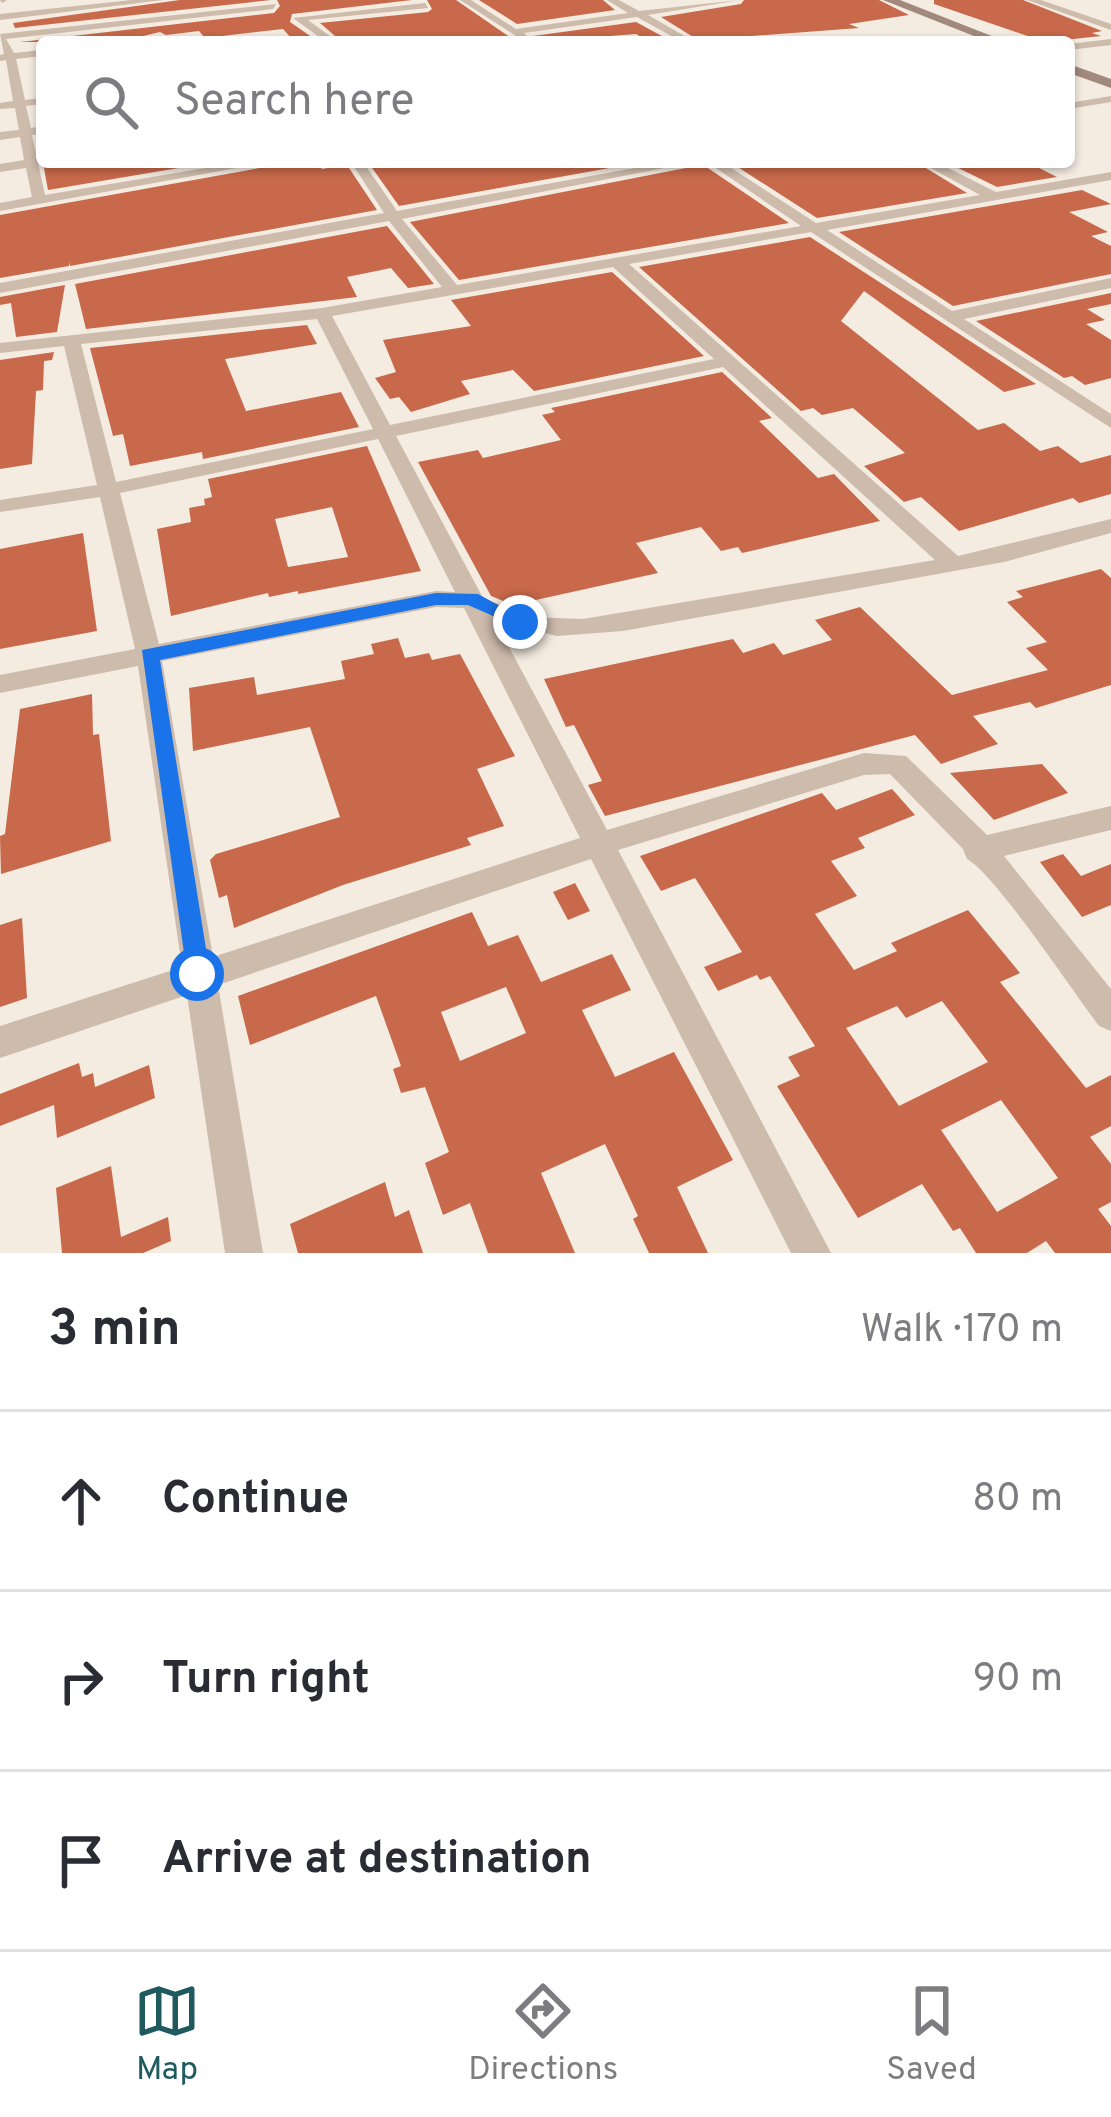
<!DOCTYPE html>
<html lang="en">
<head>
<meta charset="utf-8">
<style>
	body { margin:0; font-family:Overpass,sans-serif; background:#f2f2f3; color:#2b2b33 }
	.stop { position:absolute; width:36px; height:36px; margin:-27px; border:9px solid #1a73e8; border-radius:50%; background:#fff }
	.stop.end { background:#1a73e8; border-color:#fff; box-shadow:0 3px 12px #0008 }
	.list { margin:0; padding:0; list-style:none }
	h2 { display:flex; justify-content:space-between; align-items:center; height:156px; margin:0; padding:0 48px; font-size:51px }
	h2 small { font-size:39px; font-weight:400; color:#7c7c81 }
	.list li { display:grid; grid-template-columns:78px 1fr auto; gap:36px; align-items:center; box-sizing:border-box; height:180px; padding:0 48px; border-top:3px solid #e1e1e2 }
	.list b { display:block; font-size:45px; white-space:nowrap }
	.list em { font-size:39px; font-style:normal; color:#7c7c81 }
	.icon { flex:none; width:66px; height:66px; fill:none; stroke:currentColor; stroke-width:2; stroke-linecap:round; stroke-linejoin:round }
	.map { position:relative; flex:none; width:1111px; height:1253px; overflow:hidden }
	.search { position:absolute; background:#fff; box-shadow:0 3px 9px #0004; left:36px; right:36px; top:36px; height:132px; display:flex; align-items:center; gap:30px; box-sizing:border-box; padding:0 42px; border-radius:12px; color:#7c7c81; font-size:45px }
	.sheet { height:696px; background:#fff }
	nav { display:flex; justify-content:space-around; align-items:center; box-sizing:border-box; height:168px; border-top:3px solid #e1e1e2; background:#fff; font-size:33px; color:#7c7c81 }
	nav a { display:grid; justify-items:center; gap:6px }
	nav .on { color:#1f5a5e }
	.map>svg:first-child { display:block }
	.building { fill:#c8694b; fill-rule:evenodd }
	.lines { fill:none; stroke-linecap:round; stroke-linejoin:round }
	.street { fill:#cdbbac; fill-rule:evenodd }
	.secondary { fill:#a18a7d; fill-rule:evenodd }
	.route { fill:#1a73e8 }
</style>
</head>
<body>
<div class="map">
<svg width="1111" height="1253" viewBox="0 0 1111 1253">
	<rect width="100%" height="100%" fill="#f4ebe1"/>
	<!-- building -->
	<g class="building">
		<path d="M180 0H271L15 28 13 23Z"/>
		<path d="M277 0H412L292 14 290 22 313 38 293 40 283 29 205 38 199 31 166 35 160 32 118 42H20L274 13 280 6Z"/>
		<path d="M427 0H456L517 42H342L320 23 428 12 432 9Z"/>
		<path d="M479 0H603L615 10 517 24Z"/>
		<path d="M744 0H879L909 15 849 24 859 28 698 40 661 17 741 4Z"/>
		<path d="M934 0H1023L1102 31 1092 33 1101 36 1045 42 934 4Z"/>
		<path d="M636 22 673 42H650L636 34 531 42 533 36Z"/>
		<path d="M49 162H214L48 190 43 163Z"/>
		<path d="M274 162H316L322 169 347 165 377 210 70 266 69 262V266L0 278V215L271 166Z"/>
		<path d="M368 162H643L399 206Z"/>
		<path d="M699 162 789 223 459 280 410 222 696 166Z"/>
		<path d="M730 162 834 166 916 162 967 193 817 218Z"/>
		<path d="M946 162H1027L1057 177 997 187Z"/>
		<path d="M1082 190 1111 204 1069 212 1108 232 1091 236 1111 246V274L953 306 839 232Z"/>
		<path d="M387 226 434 284 408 288 391 268 347 277 357 297 86 329 75 284Z"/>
		<path d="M810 237 1036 384 1004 392 864 291 841 321 978 430 1004 423 1040 451 1058 446 1081 463 1111 455V494L1079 503 1073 498 959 531 921 497 904 502 864 466 905 453 853 408 822 415 813 408 801 411 639 267Z"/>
		<path d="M612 272 704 356 534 391 513 370 461 381 470 394 411 412 399 397 390 399 375 378 396 372 383 340 471 326 451 300Z"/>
		<path d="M65 285 57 332 16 337 11 303 0 305V297Z"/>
		<path d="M1111 293V304L1087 309 1105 320 1086 324 1111 340V378L1085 385 1072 376 1064 378 976 321Z"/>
		<path d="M307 325 317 344 225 359 246 411 341 392 359 427 203 459 202 452 130 466 123 434 113 436 90 348Z"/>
		<path d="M54 352 52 360 44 361 43 390 36 391 32 464 0 469V360Z"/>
		<path d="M722 372 772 418 759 421 818 478 834 474 880 521 742 553 738 547 721 551 701 527 636 543 658 573 513 605 491 596 418 462 478 450 483 458 561 440 542 415 555 412 551 408Z"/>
		<path d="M367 446 421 571 298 594V591L269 597 268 593 171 616 157 529 191 522 189 508 205 505 204 499 212 497 208 479ZM332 507 348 557 288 567 275 519Z"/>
		<path d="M83 533 97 631 0 649V549Z"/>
		<path d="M1101 569 1111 578V685L1036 708 1030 702 973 716 998 744 941 764 915 735 605 816 588 785 602 781 574 725 566 727 544 679 733 639 743 653 774 643 783 655 832 640 815 620 860 607 952 695 1048 670 1026 648 1047 642 1007 602 1023 597 1016 591Z"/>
		<path d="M398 638 405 658 429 653 432 660 460 654 515 756 477 769 504 826 467 838 471 845 343 885 234 928 227 895 219 898 210 860 216 854 340 817 310 727 193 751 189 688 254 677 257 695 345 679 341 661 374 654 371 644Z"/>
		<path d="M92 694 93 735 99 734 111 841 1 874 0 836 5 834 20 709Z"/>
		<path d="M1042 764 1068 793 994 820 950 773Z"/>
		<path d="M892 789 915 815 858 838 865 848 831 861 857 896 815 914 854 970 897 951 891 943 968 910 1020 973 1000 982 1086 1088 1111 1075V1126L1090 1137 1111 1164V1202L1098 1209 1111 1226V1253H1055L1046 1241 1027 1253H976L960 1228 953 1231 922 1184 858 1218 777 1086 800 1076 788 1057 815 1046 770 976 760 980 757 975 718 991 704 967 742 952 695 878 661 891 640 856 822 793 836 810ZM942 1001 988 1062 899 1106 846 1028 897 1006 906 1018ZM1001 1100 1058 1178 997 1212 941 1130Z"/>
		<path d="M1063 854 1081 876 1111 864V905L1082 917 1040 862Z"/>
		<path d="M575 883 590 911 568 920 553 892Z"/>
		<path d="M472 912 488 946 518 935 541 982 612 954 631 990 582 1010 615 1077 674 1052 733 1160 677 1187 708 1253H649L633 1219 638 1216 605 1144 541 1173 575 1253H488L470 1203 443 1215 425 1163 449 1152 425 1087 401 1093 393 1069 401 1066 376 996 250 1045 238 996ZM506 987 526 1033 460 1061 441 1012Z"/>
		<path d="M22 918 27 998 0 1007V925Z"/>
		<path d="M79 1063 82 1077 93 1073 95 1087 149 1065 155 1098 57 1138 54 1105 0 1126V1094Z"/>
		<path d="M111 1166 121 1237 168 1217 171 1241 143 1253H62L56 1188Z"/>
		<path d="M385 1182 395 1217 409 1210 423 1253H298L290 1224Z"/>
	</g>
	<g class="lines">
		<!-- street -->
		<g class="street">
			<path d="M0 0H7L2 3Z"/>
			<path d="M132 0H163L0 20V14Z"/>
			<path d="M460 0H471L516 29 628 13 607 0H619L639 11 740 0 648 15 695 42H682L637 17 524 33 529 38 524 41Z"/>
			<path d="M1027 0H1041L1111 24V30Z"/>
			<path d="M425 3 428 8 308 20 338 42H326L293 18Z"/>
			<path d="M276 4 273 9 6 39 14 53 42 50V56L16 59 25 100 42 98V104L26 106 31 128 42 126V134L32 135 45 195 241 162H270L0 211V203L32 197 26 168 0 172V164L24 160 20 137 0 140V132L19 130 15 108 0 109V103L13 101 6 60 0 61V55L4 54 0 34Z"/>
			<path d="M161 36 165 41 127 42Z"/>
			<path d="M1111 39V45L1069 50V44Z"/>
			<path d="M1111 96V102L1069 109V103Z"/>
			<path d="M351 162H363L397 211 668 162H695L402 219 457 285 801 226 707 162H722L816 223 980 195 920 162H936L996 192 1111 172V180L827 230 952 311 1111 278V288L964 319 1111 414V428L811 232 629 264 958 556 1111 519V533L1004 562 623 631 557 636 495 621 607 830 864 753 906 756 987 835 1111 806V830L1004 856 1111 989V1031L1099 1026C1074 993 995 874 967 859L963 849 890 774 864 775 618 850 831 1253H791L591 859 218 985 263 1253H225L187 995 0 1058V1026L182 967 138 666 0 693V675L135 649 100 497 0 512V500L97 485 64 346 0 353V343L322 308 442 287 389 221 0 293V283L384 213ZM613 267 714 359 390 425 332 316ZM317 319 373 429 116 482 81 344ZM723 367 935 560 583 619 531 617 483 598 396 436ZM378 439 455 592 436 591 159 644 120 493ZM436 607 464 608 580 838 213 957 162 661Z"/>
		</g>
		<!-- secondary -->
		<g class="secondary">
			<path d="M883 0H900L1007 42H989Z"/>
			<path d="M1069 64 1111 79V88L1069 73Z"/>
		</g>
	</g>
	<!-- route -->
	<path class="route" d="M436 593 478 594 529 622 520 628 468 605H436L160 660 210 974 206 982 197 986 188 982 142 650Z"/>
</svg>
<div class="stop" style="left:197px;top:974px"></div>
<div class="stop end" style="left:520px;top:622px"></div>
<div class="search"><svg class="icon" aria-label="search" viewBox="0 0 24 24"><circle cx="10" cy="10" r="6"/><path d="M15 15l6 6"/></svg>Search here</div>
</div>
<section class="sheet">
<h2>3 min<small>Walk · 170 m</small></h2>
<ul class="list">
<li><svg class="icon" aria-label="ahead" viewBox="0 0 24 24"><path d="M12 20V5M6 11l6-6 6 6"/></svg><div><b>Continue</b></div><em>80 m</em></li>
<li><svg class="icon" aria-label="right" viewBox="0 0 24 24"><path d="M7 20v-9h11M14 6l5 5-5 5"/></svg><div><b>Turn right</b></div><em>90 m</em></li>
<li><svg class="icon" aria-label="arrive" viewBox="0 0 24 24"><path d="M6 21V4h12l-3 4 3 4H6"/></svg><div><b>Arrive at destination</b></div></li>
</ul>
</section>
<nav>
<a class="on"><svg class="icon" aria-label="map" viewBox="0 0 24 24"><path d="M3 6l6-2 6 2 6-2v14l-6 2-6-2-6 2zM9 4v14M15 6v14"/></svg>Map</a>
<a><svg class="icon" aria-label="directions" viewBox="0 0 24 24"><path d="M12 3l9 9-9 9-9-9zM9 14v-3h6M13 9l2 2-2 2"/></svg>Directions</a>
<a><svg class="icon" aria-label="saved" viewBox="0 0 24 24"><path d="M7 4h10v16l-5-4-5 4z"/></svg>Saved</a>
</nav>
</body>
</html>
